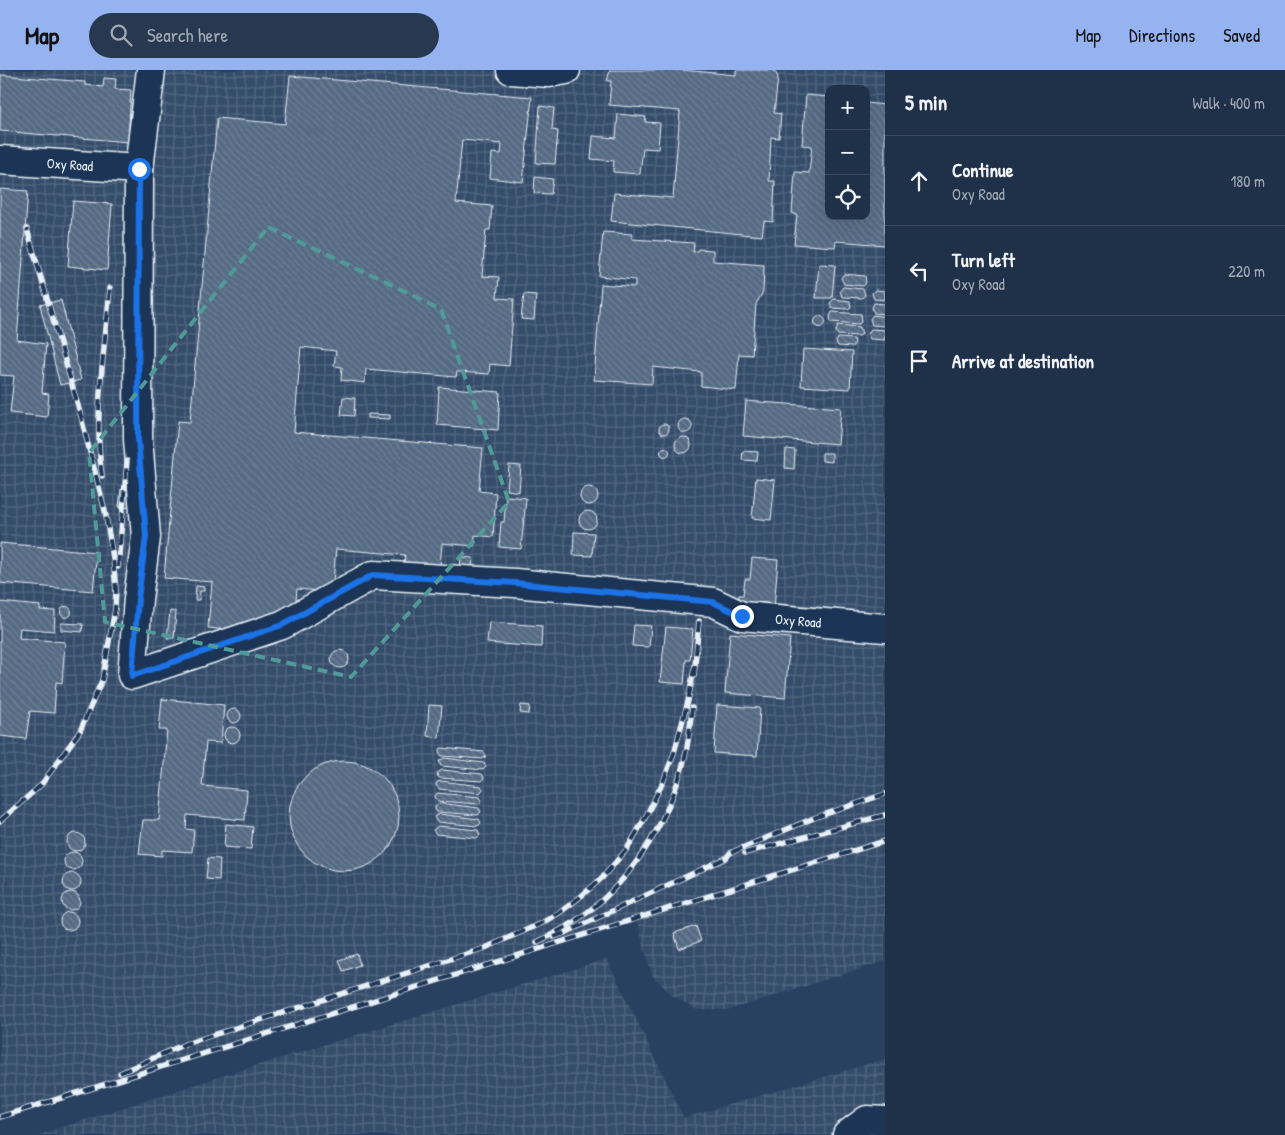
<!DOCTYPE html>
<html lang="en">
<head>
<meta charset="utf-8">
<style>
	body { margin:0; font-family:"Patrick Hand",sans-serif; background:#273850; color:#f1f3f6 }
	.controls { position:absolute; right:15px; top:15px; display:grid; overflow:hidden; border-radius:10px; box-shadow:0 5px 20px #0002 }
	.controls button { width:45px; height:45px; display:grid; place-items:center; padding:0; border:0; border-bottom:1px solid #3c4b61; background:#1f3049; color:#f1f3f6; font:25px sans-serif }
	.stop { position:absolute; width:15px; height:15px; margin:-11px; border:4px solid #1a73e8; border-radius:50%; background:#fff }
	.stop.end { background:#1a73e8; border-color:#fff; box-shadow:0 1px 5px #0008 }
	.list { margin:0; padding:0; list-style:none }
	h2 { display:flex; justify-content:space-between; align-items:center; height:65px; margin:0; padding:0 20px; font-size:21px }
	h2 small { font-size:16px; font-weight:400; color:#a1a9b4 }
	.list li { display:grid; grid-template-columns:32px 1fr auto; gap:15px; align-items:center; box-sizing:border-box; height:90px; padding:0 20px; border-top:1px solid #3c4b61 }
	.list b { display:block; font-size:19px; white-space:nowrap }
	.list p { margin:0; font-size:16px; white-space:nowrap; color:#a1a9b4 }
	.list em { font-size:16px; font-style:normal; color:#a1a9b4 }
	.icon { flex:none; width:28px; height:28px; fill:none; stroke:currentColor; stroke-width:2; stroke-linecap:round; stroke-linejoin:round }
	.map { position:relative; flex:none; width:885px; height:1065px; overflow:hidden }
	header { display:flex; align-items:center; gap:30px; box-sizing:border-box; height:70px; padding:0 25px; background:#95b2f1; color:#111 }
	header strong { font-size:24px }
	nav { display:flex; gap:28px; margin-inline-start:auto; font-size:18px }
	.search { width:350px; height:45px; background:#273850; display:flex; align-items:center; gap:12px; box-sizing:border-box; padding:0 18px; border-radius:28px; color:#a1a9b4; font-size:19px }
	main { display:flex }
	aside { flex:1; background:#1f3049 }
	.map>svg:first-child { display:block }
	.industrial { fill:url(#industrial-grid); fill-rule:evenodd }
	.building { fill:url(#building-back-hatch); stroke:#e8f1f8 }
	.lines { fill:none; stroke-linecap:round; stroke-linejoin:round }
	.minor-casing { stroke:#e8f1f8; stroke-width:31 }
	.minor { stroke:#1d3557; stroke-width:28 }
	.rail-casing { stroke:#e8f1f8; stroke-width:5.5 }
	.rail { stroke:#1d3557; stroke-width:4; stroke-dasharray:11; stroke-linecap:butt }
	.route { stroke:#1a73e8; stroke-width:6 }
	.marked { fill:none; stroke:#509b97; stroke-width:4; stroke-dasharray:10 6; stroke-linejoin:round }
	.labels { text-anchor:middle; stroke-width:4; stroke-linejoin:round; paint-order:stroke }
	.street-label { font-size:14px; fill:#e8f1f8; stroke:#1d3557 }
</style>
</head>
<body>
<header>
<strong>Map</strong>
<div class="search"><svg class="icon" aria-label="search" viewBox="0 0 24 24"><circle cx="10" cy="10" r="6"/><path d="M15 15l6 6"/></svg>Search here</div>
<nav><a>Map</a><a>Directions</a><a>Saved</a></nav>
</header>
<main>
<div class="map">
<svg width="885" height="1065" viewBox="0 0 885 1065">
	<defs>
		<pattern id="industrial-grid" width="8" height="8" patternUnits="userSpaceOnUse" patternTransform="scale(1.25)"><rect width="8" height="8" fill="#364d6b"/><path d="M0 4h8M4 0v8" fill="none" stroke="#536781"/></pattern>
		<pattern id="building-back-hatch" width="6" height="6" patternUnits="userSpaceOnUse" patternTransform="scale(1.25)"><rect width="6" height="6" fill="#556a83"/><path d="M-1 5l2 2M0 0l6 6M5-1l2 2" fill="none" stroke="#6d8095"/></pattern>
	</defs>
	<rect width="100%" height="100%" fill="#294061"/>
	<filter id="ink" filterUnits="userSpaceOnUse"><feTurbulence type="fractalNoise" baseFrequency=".02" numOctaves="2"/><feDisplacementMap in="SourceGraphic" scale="10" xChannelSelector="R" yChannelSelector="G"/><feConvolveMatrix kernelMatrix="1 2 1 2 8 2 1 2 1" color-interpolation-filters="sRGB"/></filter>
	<g filter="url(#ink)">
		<!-- industrial -->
		<g class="industrial">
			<path d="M0 0H885V891L729 940H697L672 925 652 905 636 848 0 1047ZM829 19H866V146H829Z"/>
			<path d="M607 889 684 1048 885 989V1065H38L241 1000Z"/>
		</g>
		<!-- building -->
		<g class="building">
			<path d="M610 0H683L736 5V0H774L778 7 774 43 781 44 779 68 771 67 769 111H775L773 152 764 151 762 166 611 151 614 123 673 128 680 41 609 35 611 11H607Z"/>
			<path d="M1 5 85 12V15L103 17 104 8 116 9 115 19 131 20 128 72 0 61Z"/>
			<path d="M290 6 532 27 523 112 490 108 492 83 501 84 502 74 462 70 456 133 492 136 490 160H486L482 206 499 207 497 228 514 229 509 296 490 294 489 304 457 302 456 307 366 299 365 313 341 310 342 297 334 296 336 281 301 277 294 362 483 378 479 421 496 423 493 467 475 465 474 476 442 473 440 497 404 494 405 485 336 479 332 522 297 519 295 541 240 561 208 558 212 512 164 508 178 351 190 352 217 48 285 54Z"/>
			<path d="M806 25 829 27V146H866V33L885 35V175L836 171 835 177 794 174 797 145 792 143 795 102 809 103 812 76 802 75Z"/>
			<path d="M540 36 554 38 552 60 558 61 555 94 536 93Z"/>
			<path d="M618 44 646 47 645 52 660 53 658 79 643 78 640 104 613 102 614 91 591 89 593 66 616 68Z"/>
			<path d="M535 107 553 109 551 124 534 123Z"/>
			<path d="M0 119 28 121 17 270 46 274 42 323 49 324 47 347 10 343 14 306 0 305Z"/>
			<path d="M73 131 112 134 107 200 68 196Z"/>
			<path d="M603 162 632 164V169L694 173 693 182 697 181 698 179 713 180V191L764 195 763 222 756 234 752 285 739 284 736 320 701 316V302L653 297 652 314 594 310 601 214 635 217V210L599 206Z"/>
			<path d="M819 194 835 195 832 228H816Z"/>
			<path d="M844 204 865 206 866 213 863 216 844 214 841 208Z"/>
			<path d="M843 217 863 219 865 225 862 228 842 227 840 221Z"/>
			<path d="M875 220 885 221V230L874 229 872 223Z"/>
			<path d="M524 224 536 225 534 250 521 249Z"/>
			<path d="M834 229 850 231 851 237 848 239 832 238 830 233Z"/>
			<path d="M61 230 81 310 60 315 40 235Z"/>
			<path d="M874 233 885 234V244L874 243 872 238Z"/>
			<path d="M832 242 861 244 862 251 859 254 831 252 830 247Z"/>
			<path d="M873 245 885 247V256L872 255 870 249Z"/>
			<circle cx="820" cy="252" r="5.5"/>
			<path d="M838 255 860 257 862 264 859 266 838 265 836 261Z"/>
			<path d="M871 259 885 260V270L870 269 868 264Z"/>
			<path d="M838 268 854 269 855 273 852 277 838 276 836 272Z"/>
			<path d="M803 279 852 282 850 319 801 316Z"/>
			<path d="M439 317 500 322 498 360 437 355Z"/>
			<path d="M343 327 355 328 354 346 341 345Z"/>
			<path d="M746 331 841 338 838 374 743 366Z"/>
			<path d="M368 344 390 345V349L368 348Z"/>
			<circle cx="685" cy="356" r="7"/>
			<circle cx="664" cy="359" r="5"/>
			<circle cx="683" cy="375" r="8"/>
			<circle cx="665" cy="382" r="4.5"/>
			<path d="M786 379 795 380 794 399 785 398Z"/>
			<path d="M743 381 758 382 757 391 742 390Z"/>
			<path d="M822 383H832V392L822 391Z"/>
			<path d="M509 395 521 396 519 422 507 420Z"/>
			<path d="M756 408 775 410 771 450 752 448Z"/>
			<circle cx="589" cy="426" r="9"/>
			<path d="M121 419 139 421 138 438 119 437Z"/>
			<path d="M506 426 526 428 521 479 499 477 501 452H504Z"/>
			<circle cx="588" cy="450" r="9"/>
			<path d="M574 462 594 463 592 486 573 485Z"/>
			<path d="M0 473 97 482 93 521 0 513Z"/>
			<path d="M461 487 473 488 472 501 460 499Z"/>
			<path d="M752 488 778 490 774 538 742 536 743 530 739 529V525H743L745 509H750Z"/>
			<path d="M196 516 204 517V521H200L199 530H195Z"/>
			<path d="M0 532 40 536V540L55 541 54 561 20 558 19 568 65 572 62 613 56 612 54 643 30 641 26 669 0 666Z"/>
			<circle cx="66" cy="542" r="5.5"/>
			<path d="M170 541 176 542 174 568H167Z"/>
			<path d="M489 552 542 556 541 577 487 573Z"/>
			<path d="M61 553 83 554 82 562 61 560Z"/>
			<path d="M634 555 651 556 649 577 632 576Z"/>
			<path d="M666 557 693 559 690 590H686L684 614 660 612Z"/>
			<path d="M730 563 790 568 785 628 725 623Z"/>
			<circle cx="340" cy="589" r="9"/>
			<path d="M162 629 224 635 221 673 206 672 202 716 247 720 245 750 187 745 186 759 194 760 192 782 162 780V786L139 784 143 750H159L167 660H159Z"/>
			<path d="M429 635 442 636 439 668 427 666Z"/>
			<path d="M521 635 530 636 529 644 520 643Z"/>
			<path d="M717 635 760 638 757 686 714 683Z"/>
			<circle cx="234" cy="646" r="7"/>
			<circle cx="232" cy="665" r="8"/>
			<path d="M441 678 484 682 486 686 483 689 442 686 439 682Z"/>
			<path d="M444 688 484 693 486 697 483 700 441 696 439 691Z"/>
			<circle cx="344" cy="746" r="55"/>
			<path d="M442 700 482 704 484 708 481 711 440 708 438 707 437 703Z"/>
			<path d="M441 711 481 716 483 719 480 723 439 719 436 715 437 712Z"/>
			<path d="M437 723 480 727 482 731 479 734 438 731 435 727Z"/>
			<path d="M439 733 479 738 481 742 478 745 437 742 435 739V736Z"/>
			<path d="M439 744 479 749 481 753 478 756 437 752 434 747Z"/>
			<path d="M226 754 253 757 251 779 224 777Z"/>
			<path d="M438 756 478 760 480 765 477 768 436 764 433 760Z"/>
			<circle cx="76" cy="772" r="9"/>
			<circle cx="73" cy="791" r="9"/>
			<path d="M208 788 220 789 219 810 206 809Z"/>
			<circle cx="72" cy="812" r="9"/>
			<circle cx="71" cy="831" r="9"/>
			<circle cx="69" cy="851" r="9"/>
			<path d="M696 856 701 871 679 879 674 863Z"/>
			<path d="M357 884 360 895 343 901 339 890Z"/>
		</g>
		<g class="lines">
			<defs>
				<g id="minor">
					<path d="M511 0 549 3 566 0"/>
					<path id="s1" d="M0 90 139 99 138 369 146 467 138 529 132 605 282 555 373 505 515 513 713 532 742 546 885 558"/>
					<path d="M139 99 151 0"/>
					<path d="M847 1065 867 1050 885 1051"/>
				</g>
			</defs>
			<!-- minor casing -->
			<use href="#minor" class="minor-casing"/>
			<!-- minor -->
			<use href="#minor" class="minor"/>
			<defs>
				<g id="rail">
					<path d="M102 406C93 345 105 278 110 218"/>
					<path d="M118 497 127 391"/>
					<path d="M694 606 699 551"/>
					<path d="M0 751 41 715 80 661 102 610 115 539 116 520 113 488 105 441 79 339 27 159"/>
					<path d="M745 783 885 745"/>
					<path d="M554 867 567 862 726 788 730 783 814 748 885 724"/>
					<path d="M537 872C546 868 555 863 564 858 626 822 668 756 685 687 689 671 690 654 692 638"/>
					<path d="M120 1003 185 974 485 878 540 854 559 843 579 828 602 808 627 779 645 748 663 712 674 683 688 631 694 599"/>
					<path d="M0 1047 885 771"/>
				</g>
			</defs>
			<!-- rail casing -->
			<use href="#rail" class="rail-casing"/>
			<!-- rail -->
			<use href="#rail" class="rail"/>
		</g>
	</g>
	<g class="lines" filter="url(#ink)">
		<!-- route -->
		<path class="route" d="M139 99 138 369 146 466 138 529 132 606 282 555 373 505 515 513 713 532 742 546"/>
	</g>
	<!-- marked area -->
	<path class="marked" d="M268 157 441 239 509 432 351 607 105 552 89 383Z"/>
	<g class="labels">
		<!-- street labels -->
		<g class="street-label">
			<text dy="5" stroke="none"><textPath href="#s1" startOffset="70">Oxy Road</textPath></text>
			<text dy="5" stroke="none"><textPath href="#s1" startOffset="1338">Oxy Road</textPath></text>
		</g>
	</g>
</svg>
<div class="controls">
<button>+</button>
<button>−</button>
<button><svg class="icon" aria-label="locate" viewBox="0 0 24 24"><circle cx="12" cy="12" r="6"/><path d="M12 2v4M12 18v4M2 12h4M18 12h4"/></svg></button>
</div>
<div class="stop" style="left:139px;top:99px"></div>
<div class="stop end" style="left:742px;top:546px"></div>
</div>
<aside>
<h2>5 min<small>Walk · 400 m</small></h2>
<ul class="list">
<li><svg class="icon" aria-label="ahead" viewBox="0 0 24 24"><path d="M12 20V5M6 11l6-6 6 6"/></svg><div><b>Continue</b><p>Oxy Road</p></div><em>180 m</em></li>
<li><svg class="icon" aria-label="left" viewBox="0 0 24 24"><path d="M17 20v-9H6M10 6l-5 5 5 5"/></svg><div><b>Turn left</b><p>Oxy Road</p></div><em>220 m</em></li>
<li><svg class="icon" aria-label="arrive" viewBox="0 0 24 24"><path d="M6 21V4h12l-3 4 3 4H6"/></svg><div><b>Arrive at destination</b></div></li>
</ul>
</aside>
</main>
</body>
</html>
